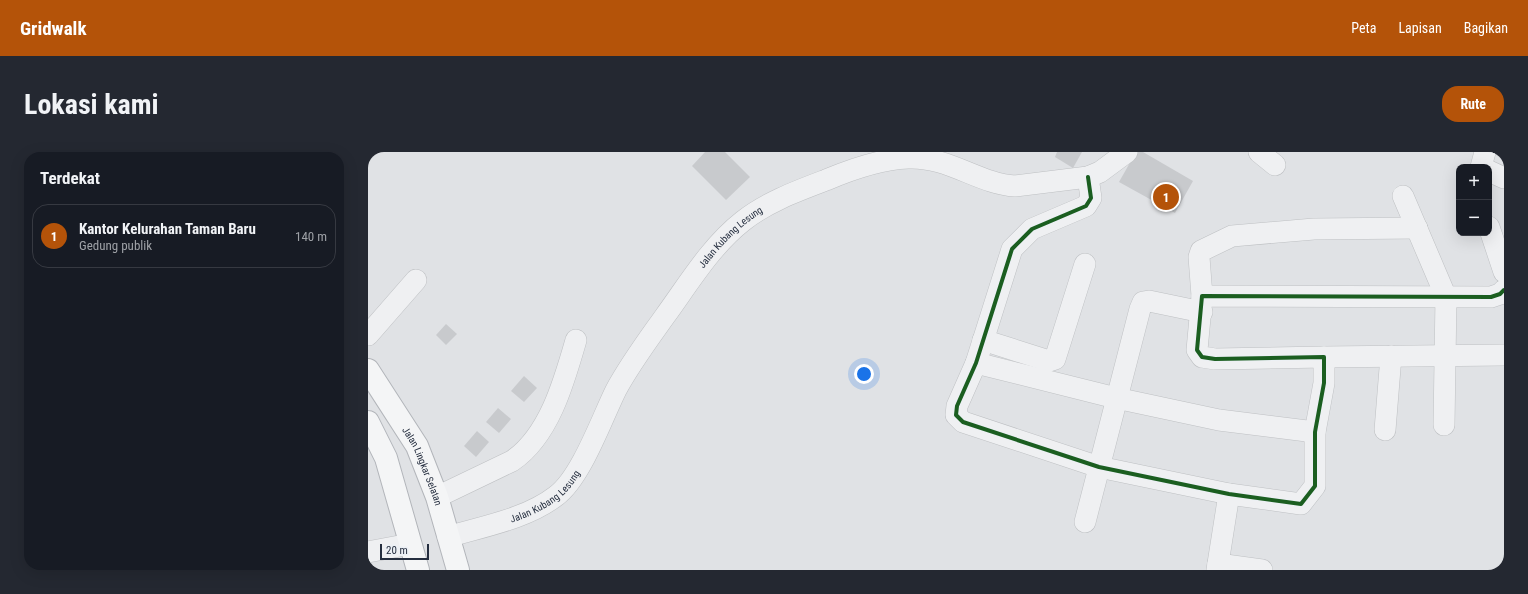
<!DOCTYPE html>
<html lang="id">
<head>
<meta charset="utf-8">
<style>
	body { margin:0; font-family:"Roboto Condensed",sans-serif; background:#242831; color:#f1f3f6 }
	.controls { position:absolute; right:12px; top:12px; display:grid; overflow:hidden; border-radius:8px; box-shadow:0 4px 16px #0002 }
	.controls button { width:36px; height:36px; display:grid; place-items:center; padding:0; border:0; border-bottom:1px solid #363941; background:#171b24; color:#f1f3f6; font:20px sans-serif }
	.scale { position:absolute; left:12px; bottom:10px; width:49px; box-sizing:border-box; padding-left:4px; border:2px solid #252e3f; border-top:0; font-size:11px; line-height:14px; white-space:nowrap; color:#252e3f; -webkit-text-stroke:3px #ecf0f5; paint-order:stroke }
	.you { position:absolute; left:496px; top:222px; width:14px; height:14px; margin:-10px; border:3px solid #fff; border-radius:50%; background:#1a73e8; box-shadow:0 0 0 6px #1a73e833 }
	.badge { display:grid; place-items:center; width:26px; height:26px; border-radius:50%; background:#b45309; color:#fff; font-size:13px; font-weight:700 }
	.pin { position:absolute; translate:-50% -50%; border:2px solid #fff; box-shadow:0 1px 4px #0006 }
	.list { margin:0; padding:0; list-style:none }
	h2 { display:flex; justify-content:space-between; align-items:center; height:52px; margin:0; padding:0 16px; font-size:17px }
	h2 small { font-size:13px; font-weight:400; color:#9ea1a6 }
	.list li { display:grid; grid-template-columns:26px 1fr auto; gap:12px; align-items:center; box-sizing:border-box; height:64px; margin:0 8px 8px; padding:0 8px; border:1px solid #363941; border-radius:16px }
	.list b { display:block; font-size:15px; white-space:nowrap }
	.list p { margin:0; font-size:13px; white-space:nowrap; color:#9ea1a6 }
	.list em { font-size:13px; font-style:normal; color:#9ea1a6 }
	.map { position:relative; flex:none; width:1136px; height:418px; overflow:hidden; border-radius:16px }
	header { display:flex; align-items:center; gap:24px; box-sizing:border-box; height:56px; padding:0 20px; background:#b45309; color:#fff }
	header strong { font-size:19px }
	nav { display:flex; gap:22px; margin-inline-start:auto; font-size:14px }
	.intro { display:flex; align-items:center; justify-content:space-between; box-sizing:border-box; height:96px; padding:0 24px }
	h1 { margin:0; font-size:28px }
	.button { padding:10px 18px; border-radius:16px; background:#b45309; color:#fff; font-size:14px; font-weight:700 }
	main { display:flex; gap:24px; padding:0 24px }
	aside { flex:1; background:#171b24; border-radius:16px; box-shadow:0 4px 16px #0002 }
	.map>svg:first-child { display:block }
	.building { fill:#c8cacd }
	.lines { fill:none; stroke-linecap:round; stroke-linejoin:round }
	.minor-casing { stroke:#bec0c3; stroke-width:22 }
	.highway-casing { stroke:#b2b5ba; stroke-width:24 }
	.minor { stroke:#eff0f2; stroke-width:21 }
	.highway { stroke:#f4f5f6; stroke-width:22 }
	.cycleway-casing { stroke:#ecf0f5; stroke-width:6 }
	.cycleway { stroke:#1b5e20; stroke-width:4 }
	.labels { text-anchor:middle; stroke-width:4; stroke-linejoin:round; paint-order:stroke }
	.street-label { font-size:10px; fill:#252e3f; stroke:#ecf0f5 }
</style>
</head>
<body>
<header>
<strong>Gridwalk</strong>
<nav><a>Peta</a><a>Lapisan</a><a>Bagikan</a></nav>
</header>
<div class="intro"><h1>Lokasi kami</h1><a class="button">Rute</a></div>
<main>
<aside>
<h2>Terdekat<small></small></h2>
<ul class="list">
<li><span class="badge">1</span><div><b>Kantor Kelurahan Taman Baru</b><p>Gedung publik</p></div><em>140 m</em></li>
</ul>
</aside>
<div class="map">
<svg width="1136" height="418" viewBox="0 0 1136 418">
	<rect width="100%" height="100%" fill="#e0e2e5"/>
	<!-- building -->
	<g class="building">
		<path d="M337 0H357L382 25 358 48 324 14Z"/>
		<path d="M689 0H714L705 16 687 5Z"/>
		<path d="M768 0H775L825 29 807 61 751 30Z"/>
		<path d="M78 172 89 182 78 193 68 183Z"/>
		<path d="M156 224 169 236 156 250 143 239Z"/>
		<path d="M130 256 143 267 131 281 118 270Z"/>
		<path d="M109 279 121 290 108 305 96 294Z"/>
	</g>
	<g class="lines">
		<defs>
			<g id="minor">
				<path d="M891 0 907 13"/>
				<path d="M1113 15 1117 0"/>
				<path d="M1121 19 1136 26"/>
				<path d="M720 25 723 46 718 54 664 77 644 97 608 211 589 254 588 263 595 270 731 315 861 342 933 352 947 334V280L956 231V205L847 207 834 205 829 198 834 144 1123 145 1132 142 1136 138"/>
				<path d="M1035 44 1078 145 1076 273"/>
				<path d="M1121 75 1136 120"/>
				<path d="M834 144 831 105 833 99 864 84 946 77 1049 76"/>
				<path d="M0 183 48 128"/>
				<path d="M615 188 681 209 687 207 717 112"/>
				<path d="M956 205 1136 203"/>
				<path d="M608 211 748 246 851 268 947 280"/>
				<path d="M1017 278 1023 204"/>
				<path d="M69 345 144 309C181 284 196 230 208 188"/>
				<path d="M717 370 772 157 775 150 781 149 834 160"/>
				<path id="s1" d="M80 385C116 374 158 367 188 344 213 326 234 266 248 238 262 212 280 188 297 164 321 131 343 94 375 69 399 50 429 39 458 28 484 17 512 7 540 6 580 4 611 32 647 34L720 25 732 20 759 0"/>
				<path d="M0 400 42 392"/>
				<path d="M850 412 894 418"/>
				<path d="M849 418 861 342"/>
			</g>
			<g id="highway">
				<path id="s2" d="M0 218 49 294 69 345 90 418"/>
				<path d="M0 270 18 306 50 418"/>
			</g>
		</defs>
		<!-- minor casing -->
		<use href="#minor" class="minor-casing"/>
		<!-- highway casing -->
		<use href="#highway" class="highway-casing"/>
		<!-- minor -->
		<use href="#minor" class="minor"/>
		<!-- highway -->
		<use href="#highway" class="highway"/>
		<defs>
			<path id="cycleway" d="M720 25 723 46 718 54 664 77 644 97 608 211 589 254 588 263 595 270 731 315 861 342 933 352 947 334V280L956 231V205L847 207 834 205 829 198 834 144 1123 145 1132 142 1136 138"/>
		</defs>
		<!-- cycleway casing -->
		<use href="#cycleway" class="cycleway-casing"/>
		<!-- cycleway -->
		<use href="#cycleway" class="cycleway"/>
	</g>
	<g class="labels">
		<!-- street labels -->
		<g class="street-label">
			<text dy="4" stroke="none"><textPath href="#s1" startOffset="431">Jalan Kubang Lesung</textPath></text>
			<text dy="4" stroke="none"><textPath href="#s2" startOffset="111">Jalan Lingkar Selatan</textPath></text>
			<text dy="4" stroke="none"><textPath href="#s1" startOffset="107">Jalan Kubang Lesung</textPath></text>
		</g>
	</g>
</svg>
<div class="controls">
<button>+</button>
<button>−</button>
</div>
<div class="scale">20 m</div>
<div class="you"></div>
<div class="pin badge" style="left:798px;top:45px">1</div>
</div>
</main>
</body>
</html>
